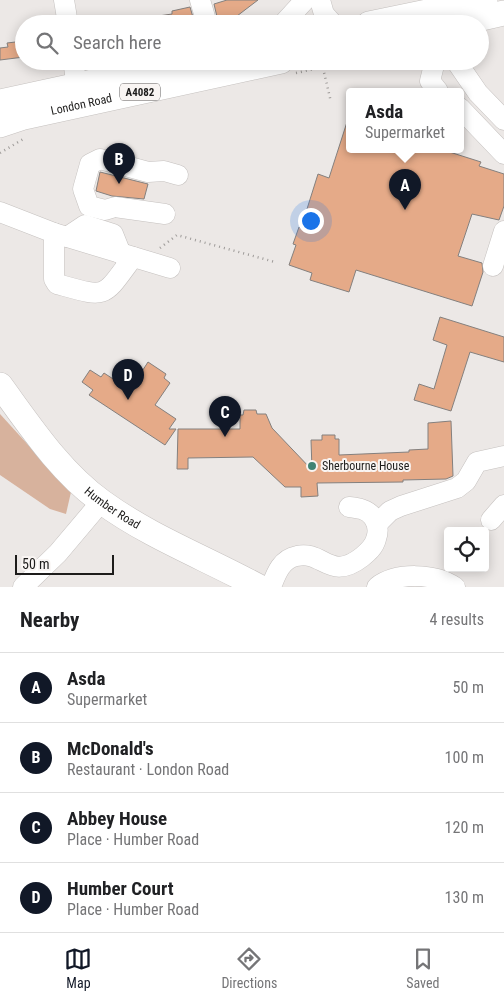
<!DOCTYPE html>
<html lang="en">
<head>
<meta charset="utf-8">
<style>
	body { margin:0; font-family:"Roboto Condensed",sans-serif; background:#f2f2f2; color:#202124 }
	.controls { position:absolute; right:15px; bottom:15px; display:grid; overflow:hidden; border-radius:5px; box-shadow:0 2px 12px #0003 }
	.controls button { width:45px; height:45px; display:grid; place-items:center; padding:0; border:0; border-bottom:1px solid #e0e0e0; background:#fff; color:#202124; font:25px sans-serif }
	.scale { position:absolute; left:15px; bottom:12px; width:99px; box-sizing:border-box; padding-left:5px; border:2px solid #1d1c1b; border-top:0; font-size:14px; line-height:18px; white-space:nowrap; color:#1d1c1b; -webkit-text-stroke:4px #f9f5f3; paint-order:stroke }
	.you { position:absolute; left:310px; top:220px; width:18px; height:18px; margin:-12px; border:4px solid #fff; border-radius:50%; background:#1a73e8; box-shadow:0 0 0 8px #1a73e833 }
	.badge { display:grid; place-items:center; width:32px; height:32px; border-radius:50%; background:#111827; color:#fff; font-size:16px; font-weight:700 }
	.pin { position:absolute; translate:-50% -41px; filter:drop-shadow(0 1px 2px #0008) }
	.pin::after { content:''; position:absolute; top:26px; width:18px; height:15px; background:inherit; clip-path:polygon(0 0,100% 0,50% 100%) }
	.popup { position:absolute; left:346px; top:88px; width:118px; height:65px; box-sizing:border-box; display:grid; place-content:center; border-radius:5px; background:#fff; filter:drop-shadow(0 1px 4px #0005); font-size:16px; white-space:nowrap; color:#757577 }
	.popup b { font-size:19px; color:#202124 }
	.popup::after { content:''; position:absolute; left:50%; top:100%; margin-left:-10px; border:10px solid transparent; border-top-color:#fff }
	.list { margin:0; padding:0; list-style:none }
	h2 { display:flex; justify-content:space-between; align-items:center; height:65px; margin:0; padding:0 20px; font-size:21px }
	h2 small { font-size:16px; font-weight:400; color:#757577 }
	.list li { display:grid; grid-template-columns:32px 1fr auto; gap:15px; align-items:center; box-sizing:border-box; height:70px; padding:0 20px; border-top:1px solid #e0e0e0 }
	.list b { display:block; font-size:19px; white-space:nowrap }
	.list p { margin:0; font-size:16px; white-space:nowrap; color:#757577 }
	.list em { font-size:16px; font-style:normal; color:#757577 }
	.icon { flex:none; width:28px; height:28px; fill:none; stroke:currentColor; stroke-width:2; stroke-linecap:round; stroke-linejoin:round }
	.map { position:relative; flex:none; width:504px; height:587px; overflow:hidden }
	.search { position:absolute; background:#fff; box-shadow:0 2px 12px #0003; left:15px; right:15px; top:15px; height:55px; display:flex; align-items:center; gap:12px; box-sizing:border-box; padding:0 18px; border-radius:28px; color:#757577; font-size:19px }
	.sheet { height:345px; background:#fff }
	nav { display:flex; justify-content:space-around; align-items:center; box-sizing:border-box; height:70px; border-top:1px solid #e0e0e0; background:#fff; font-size:14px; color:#757577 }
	nav a { display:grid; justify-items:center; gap:2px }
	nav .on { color:#111827 }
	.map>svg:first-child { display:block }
	.green { fill:#d7b29d }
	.building { fill:#e5aa88; stroke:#84807e }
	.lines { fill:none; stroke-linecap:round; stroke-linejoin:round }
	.minor-casing { stroke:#c5c1bf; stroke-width:21 }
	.major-casing { stroke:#c5c1bf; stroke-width:26 }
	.path { stroke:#9e9b99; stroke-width:2.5; stroke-dasharray:1 4; stroke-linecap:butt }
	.minor { stroke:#fff; stroke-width:20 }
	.major { stroke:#fff; stroke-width:25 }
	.poi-dot { fill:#418374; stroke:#f9f5f3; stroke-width:2 }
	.labels { text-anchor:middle; stroke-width:4; stroke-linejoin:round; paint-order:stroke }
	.shield { fill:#f9f5f3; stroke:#5f5d5c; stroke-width:1 }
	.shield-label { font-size:11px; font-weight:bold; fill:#1d1c1b }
	.street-label { font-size:12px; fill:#1d1c1b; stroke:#f9f5f3 }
	.poi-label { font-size:12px; fill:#1d1c1b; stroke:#f9f5f3; text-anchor:start }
</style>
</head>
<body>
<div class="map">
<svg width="504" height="587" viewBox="0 0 504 587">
	<rect width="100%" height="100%" fill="#ece8e6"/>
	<!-- green -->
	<path class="green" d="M0 414 71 492 66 514 50 509 0 475Z"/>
	<!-- building -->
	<g class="building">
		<path d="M227 0H258L237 16 218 21 214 4Z"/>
		<path d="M190 7 195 24H146L145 18 172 14V11Z"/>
		<path d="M24 41V57L0 60V48L8 47 7 43Z"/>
		<path d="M348 119H350V149H440L481 162 479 166 504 174V206L499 220 472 214 458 256 482 263 483 272 472 306 356 270 349 292 310 280 312 273 289 265 296 245 293 244 299 227 301 228 318 174 329 178Z"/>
		<path d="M100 172 148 184 144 199 112 196 96 191Z"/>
		<path d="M440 317 504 337V362L470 352 451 411 414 400 419 384 434 389 447 345 433 340Z"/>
		<path d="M148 362 166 374 164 378 170 383 155 405 176 419 169 429H176L165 445 89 395 93 390 82 382 90 370 101 377 104 373 130 390Z"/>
		<path d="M244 410H256L257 414H266L272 428 312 470 311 440H322V435H335V439H339V455L409 452V450L428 449V423L451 421 453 476 446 479 403 480V482L317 483 318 496 301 497V487H285L253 457 188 458V469H177L178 429H240V415H243Z"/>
	</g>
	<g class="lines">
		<defs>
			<g id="minor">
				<path d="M64 0 68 24"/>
				<path d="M200 0 207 24"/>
				<path d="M320 0 324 14 333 24"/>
				<path d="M283 24 305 0"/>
				<path d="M73 61 77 86"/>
				<path d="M435 61 430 81 438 91"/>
				<path d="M456 61 478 93 504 120"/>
				<path d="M460 108 504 154"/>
				<path d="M0 212 54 233 170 268"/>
				<path d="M165 214 115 207 105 210 89 206 83 189 90 164 100 159 148 172 164 171 178 175"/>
				<path d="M54 233V279L57 284C108 298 102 299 133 257"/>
				<path d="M67 237 85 225 113 234 121 254"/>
				<path d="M493 266 504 231"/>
				<path d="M491 520 504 505"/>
				<path d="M377 524 390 511 401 506 457 488 466 481 477 462 504 456"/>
				<path d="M23 587 58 553 101 502"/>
				<path d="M271 587C276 574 281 559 297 556 323 550 330 582 362 557 368 552 374 547 376 539 379 531 378 524 373 517 367 509 358 508 349 507"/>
				<path d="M377 587C396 572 435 573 455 587"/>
			</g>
			<g id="major">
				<path d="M460 23 504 13"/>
				<path d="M369 24 485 0"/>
				<path d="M0 102 189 61"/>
				<path id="s1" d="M0 125 24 117 281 61"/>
				<path id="s2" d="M0 385C30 426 60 472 102 502 150 537 208 559 259 587"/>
			</g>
		</defs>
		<!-- minor casing -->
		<use href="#minor" class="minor-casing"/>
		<!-- major casing -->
		<use href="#major" class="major-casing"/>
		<!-- path -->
		<g class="path">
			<path d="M323 68 331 102"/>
			<path d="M296 73 350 61"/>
			<path d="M0 153 25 138"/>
			<path d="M160 248 177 235 275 262"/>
		</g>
		<!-- minor -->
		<use href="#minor" class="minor"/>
		<!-- major -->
		<use href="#major" class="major"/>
	</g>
	<!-- markers -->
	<circle class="poi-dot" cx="312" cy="466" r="5"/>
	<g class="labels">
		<!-- shield labels -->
		<rect class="shield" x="120" y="83.5" width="40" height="17" rx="4"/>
		<g class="shield-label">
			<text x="140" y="96">A4082</text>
		</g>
		<!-- street labels -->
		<g class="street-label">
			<text dy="4" stroke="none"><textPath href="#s1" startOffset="84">London Road</textPath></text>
			<text dy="4" stroke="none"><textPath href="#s2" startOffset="168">Humber Road</textPath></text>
		</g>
		<!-- poi labels -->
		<g class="poi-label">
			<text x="322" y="470">Sherbourne House</text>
		</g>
	</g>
</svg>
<div class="controls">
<button><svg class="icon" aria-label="locate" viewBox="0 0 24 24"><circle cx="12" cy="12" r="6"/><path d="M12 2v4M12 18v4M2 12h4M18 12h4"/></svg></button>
</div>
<div class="scale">50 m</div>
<div class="you"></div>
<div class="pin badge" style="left:405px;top:210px">A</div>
<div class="popup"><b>Asda</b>Supermarket</div>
<div class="pin badge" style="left:119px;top:184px">B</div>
<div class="pin badge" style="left:225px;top:437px">C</div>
<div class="pin badge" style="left:128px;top:400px">D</div>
<div class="search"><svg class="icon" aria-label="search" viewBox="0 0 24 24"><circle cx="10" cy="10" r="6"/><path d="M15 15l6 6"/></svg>Search here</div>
</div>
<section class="sheet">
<h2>Nearby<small>4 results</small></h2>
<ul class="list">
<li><span class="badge">A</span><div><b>Asda</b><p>Supermarket</p></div><em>50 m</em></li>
<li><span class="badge">B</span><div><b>McDonald's</b><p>Restaurant · London Road</p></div><em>100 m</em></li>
<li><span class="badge">C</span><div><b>Abbey House</b><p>Place · Humber Road</p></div><em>120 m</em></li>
<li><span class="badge">D</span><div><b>Humber Court</b><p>Place · Humber Road</p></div><em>130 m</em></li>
</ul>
</section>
<nav>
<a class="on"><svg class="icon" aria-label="map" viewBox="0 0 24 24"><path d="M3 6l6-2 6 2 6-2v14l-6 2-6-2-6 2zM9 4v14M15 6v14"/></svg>Map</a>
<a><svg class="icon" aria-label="directions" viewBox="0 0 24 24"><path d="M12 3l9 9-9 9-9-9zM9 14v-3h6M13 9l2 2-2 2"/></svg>Directions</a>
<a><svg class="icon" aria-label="saved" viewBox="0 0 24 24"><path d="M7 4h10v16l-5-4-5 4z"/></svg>Saved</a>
</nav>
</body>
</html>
